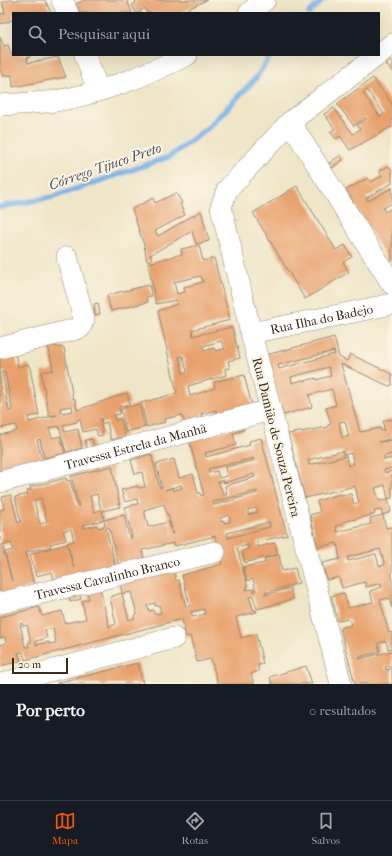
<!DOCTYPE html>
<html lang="pt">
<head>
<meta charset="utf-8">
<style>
	body { margin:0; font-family:"IM FELL French Canon",serif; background:#20242c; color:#f1f3f6 }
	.scale { position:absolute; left:12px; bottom:10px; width:56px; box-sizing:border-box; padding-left:4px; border:2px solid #3b2a1e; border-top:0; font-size:11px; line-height:14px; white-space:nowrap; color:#3b2a1e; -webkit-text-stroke:3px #fcf5e5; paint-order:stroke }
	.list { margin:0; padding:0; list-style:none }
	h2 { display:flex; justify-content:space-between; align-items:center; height:52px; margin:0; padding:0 16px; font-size:17px }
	h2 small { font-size:13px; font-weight:400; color:#9ea1a6 }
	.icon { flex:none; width:22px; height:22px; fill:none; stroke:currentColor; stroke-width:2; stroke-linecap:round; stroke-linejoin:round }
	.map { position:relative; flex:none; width:392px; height:684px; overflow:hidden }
	.search { position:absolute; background:#171b24; box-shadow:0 4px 16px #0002; left:12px; right:12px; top:12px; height:44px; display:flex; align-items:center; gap:10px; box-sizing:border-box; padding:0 14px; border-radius:0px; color:#9ea1a6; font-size:15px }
	.sheet { height:116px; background:#171b24 }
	nav { display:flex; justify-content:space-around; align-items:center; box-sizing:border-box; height:56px; border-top:1px solid #363941; background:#171b24; font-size:11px; color:#9ea1a6 }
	nav a { display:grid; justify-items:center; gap:2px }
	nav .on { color:#ea580c }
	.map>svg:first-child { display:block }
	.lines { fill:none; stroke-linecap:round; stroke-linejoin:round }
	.stream { stroke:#7bb3eb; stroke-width:5.5 }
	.building { fill:#e8a16c; fill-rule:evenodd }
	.minor-casing { stroke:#958873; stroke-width:22 }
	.minor { stroke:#fff; stroke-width:21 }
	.labels { text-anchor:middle; stroke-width:4; stroke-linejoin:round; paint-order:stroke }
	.street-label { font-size:13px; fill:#3b2a1e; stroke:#fcf5e5 }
	.water-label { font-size:14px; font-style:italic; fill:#4e535c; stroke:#fcf5e5 }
</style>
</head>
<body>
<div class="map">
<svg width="392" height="684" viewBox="0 0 392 684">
	<rect width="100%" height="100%" fill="#fcf5e5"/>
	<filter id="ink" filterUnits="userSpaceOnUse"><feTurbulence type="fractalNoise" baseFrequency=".025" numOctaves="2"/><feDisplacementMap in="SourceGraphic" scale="8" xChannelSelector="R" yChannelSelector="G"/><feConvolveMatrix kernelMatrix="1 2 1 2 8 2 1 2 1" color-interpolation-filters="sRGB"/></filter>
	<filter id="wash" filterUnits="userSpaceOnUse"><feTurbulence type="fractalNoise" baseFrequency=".012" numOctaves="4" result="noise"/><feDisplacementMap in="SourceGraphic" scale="16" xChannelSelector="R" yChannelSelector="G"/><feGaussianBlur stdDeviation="0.9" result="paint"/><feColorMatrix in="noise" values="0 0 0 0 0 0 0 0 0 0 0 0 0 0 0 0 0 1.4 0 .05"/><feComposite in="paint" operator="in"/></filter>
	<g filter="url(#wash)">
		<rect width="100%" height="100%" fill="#efe6c8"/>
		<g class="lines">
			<!-- stream -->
			<g class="stream">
				<path d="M309 13 323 0"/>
				<path d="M0 207 53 197 169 157 209 127 255 79 271 55"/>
			</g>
		</g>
		<g id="blocks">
			<!-- building -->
			<g class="building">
				<path d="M9 0H45L51 13H13V20L0 24V14L5 13 2 2Z"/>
				<path d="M84 0H127L132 13H80L76 4Z"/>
				<path d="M135 0H207L179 13H147L145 8 140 11 141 13H136L132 5 136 3Z"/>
				<path d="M0 37 4 46 8 45 11 55H29L30 57 27 58 28 63 58 57 66 77 13 87 12 75 2 76 1 71 0 72Z"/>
				<path d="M391 60 392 61V72L386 64Z"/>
				<path d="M373 78 392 104V128L391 127 350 150 340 136 336 139 330 132 335 129 324 114 334 108 353 134 360 129 357 125 366 119 365 117 354 126 337 104ZM367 90 384 114 380 117 363 93Z"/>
				<path d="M341 155 343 160 332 168 329 163Z"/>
				<path d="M388 166 392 170V183L366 198 368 201 392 188V203L383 208 385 212 392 208V260L389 262 346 190 368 178 371 182 382 176 379 171Z"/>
				<path d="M297 186 336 250 345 245 352 257 343 262 349 272 305 299 253 213Z"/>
				<path d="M176 193 182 203 180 204 185 215 155 231 158 236 201 211 209 241 196 244 192 231 150 255 152 259 147 261 144 245 132 209 153 198 155 203Z"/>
				<path d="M199 245 203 261 214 258 230 320 192 330 193 336 232 327 240 358 228 361 230 368 225 369 226 375 188 386 190 396 215 388 214 382 244 375 252 406 217 415 216 410 201 414 203 419 185 424 182 415 164 419 165 422 147 427 141 403 177 393 158 311 177 304 176 300 156 304 148 263 182 254 181 249ZM201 276 203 282 184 287 185 292 177 294 174 282ZM221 341 225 349 215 351 214 348 204 351 203 346ZM183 356 187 372 183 373 179 357Z"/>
				<path d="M149 285 152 296 146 297 148 302 111 311 107 295Z"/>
				<path d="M98 303 100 314 95 315 94 304Z"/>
				<path d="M334 337 339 357 347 361 350 354 392 374V385L389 386 341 364 360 432 380 428V430H384L383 421 392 419V438L379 442 392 440V454L384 456V460L392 458V468L384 470 385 473 392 471V498L388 499 385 485 375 488 379 501 388 499 391 512 383 515 381 510 374 511 375 514 343 522V524L336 526 337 532 371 524 370 518 383 515 386 528 392 527V608L389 598 380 600 389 633 392 632V648L388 649 386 641 378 643 380 652 359 657V659L392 651V665L385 667 386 670 392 668V684H355L340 628 351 625 350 621 348 619 338 621 331 596 344 593 348 608 373 602 370 591 382 587 381 583 366 587 365 582 342 588 339 577 327 580 322 563 340 559 337 543 318 547 310 515 320 512 317 501 340 494 344 495 351 494 354 504 359 503 355 486 305 498 288 434 328 427V425L331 424 326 408 336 405 332 389 309 395 312 407 283 415 266 355ZM334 351 335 354 279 369 278 365ZM329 367 331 376 316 380V378L304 381 303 380 292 383 291 377ZM345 421 349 436 342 438 339 422ZM343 451V455L351 453 354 464 348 466 346 456 309 465 308 460ZM380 549 385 565 379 566 376 554 348 561V557Z"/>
				<path d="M48 345 64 348 73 399H75L77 410 127 393 130 404 119 407 120 414 114 415 115 420 121 419 125 436 111 440 107 422 102 424 101 418 100 419 103 435 98 436 96 429 83 432 80 419 77 420V422L63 425 65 432 78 429 82 448 66 452 59 426 49 428 52 438 60 436 65 453 44 458 40 439 37 440 44 467 0 477V435L17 431 16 425 0 428V356L15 353 18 367 28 364 30 368 39 415 28 417 29 422 57 415 49 416 41 372 53 370ZM2 372H5L12 410 9 411ZM72 406 73 411 61 413 60 408Z"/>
				<path d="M139 404 145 427 126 432 121 409Z"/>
				<path d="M243 426 244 430 233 433 236 445 205 453 206 457 250 445 249 441 261 438 287 535 257 542 258 547 275 543 278 554 248 562 245 563 242 551 249 549 248 545 237 548 248 588H246V590L254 589V592L256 591 253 579 247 581 243 567 265 563 264 559 279 555 282 571 295 568 299 583 265 593V595L290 588 293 599 269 606 257 609 253 596 249 597 254 611 256 610 257 612 236 617 241 638 256 634 263 664 258 665V671L251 674 254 684H218L211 659 197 662 190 636 186 637 182 619 25 660 23 652 18 653 21 661 0 666V645L6 643 5 637 0 638V617L39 607 42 616 62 611 65 623 86 619 82 601 89 599 87 591 100 588 109 627 116 624 110 597 122 593 120 583 174 570 176 581 179 580 186 607 190 606 182 575 222 564 215 536 175 546 174 543 142 550 145 562 55 584 52 572 36 576 30 554 67 544 74 568 67 543 74 541 71 529 63 531 66 540 50 544 51 547 26 552 34 586 0 595V538L2 537 0 529V510L4 509 2 497 11 495 18 523 21 522 15 497 28 494 27 491 31 490 30 487 66 478 67 481 70 480 77 506H79L71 476 112 466 120 507 102 511 104 520 83 525 84 528 97 525 98 528 105 526 104 520 124 515 130 539 132 538 125 507 138 504 137 499 125 502 121 490 138 486V488L145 487 142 472 135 474 131 460 151 454 160 488 162 487 156 464 174 459 179 478 193 474 198 493H200L201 496 204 495 189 440ZM253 458 254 460 225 467 227 476 219 478 217 471 209 473 208 469ZM254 474 255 477 225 486 227 494 224 495 218 482 223 480 224 483ZM181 485 182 488 173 491 172 488 165 490ZM257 491V493L214 505 213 502ZM97 494 101 510 94 512 90 496ZM41 498 47 522 40 524 34 500ZM164 504 167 515 168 514 173 534H172L169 522 148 527 144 510ZM256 508 258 512 248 515V510ZM229 515 230 522 224 523V521L221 522 220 518ZM269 522 270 527 228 538 227 533ZM109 527 119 567 116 568 106 528ZM11 543 13 550 5 552 12 581 2 545ZM131 592 137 614 134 615 135 618 129 620 122 594ZM155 603V606L159 605 161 613 154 614 153 610 149 611 147 605ZM204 609 205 614 193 617 191 612ZM22 623 23 626 27 625 31 642 28 643 29 647H25L20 624ZM53 628 56 643 49 644V642L36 645V641L47 638 45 630Z"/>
				<path d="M92 439 95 455 89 457 85 440Z"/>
				<path d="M79 593 81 599 70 602 69 596Z"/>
				<path d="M138 663 143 684H57V683Z"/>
				<path d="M306 666 312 684H272L270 677Z"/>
			</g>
		</g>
	</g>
	<g filter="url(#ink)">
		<use href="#blocks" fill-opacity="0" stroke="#958873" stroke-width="1"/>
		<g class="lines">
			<defs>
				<g id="minor">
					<path d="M62 0 68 13"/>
					<path d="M249 13 265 0"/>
					<path d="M379 54 392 44"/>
					<path d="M85 55 98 90"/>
					<path d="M0 105C18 104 37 103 55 101 97 95 149 74 187 55"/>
					<path d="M290 122 392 284"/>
					<path id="s1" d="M251 333 392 304"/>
					<path d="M0 348 80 328 84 319 67 257"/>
					<path id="s2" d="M0 482 270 410"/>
					<path id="s3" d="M0 603 215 552"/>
					<path d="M1 684 174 638"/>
					<path d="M341 684 251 333 221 207 227 190 290 122 378 55"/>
				</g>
			</defs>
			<!-- minor casing -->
			<use href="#minor" class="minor-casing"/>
			<!-- minor -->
			<use href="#minor" class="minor"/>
		</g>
	</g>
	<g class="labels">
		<!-- street labels -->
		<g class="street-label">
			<text dy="5" stroke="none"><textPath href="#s1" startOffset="72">Rua Ilha do Badejo</textPath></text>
			<text transform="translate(277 437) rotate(76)" y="5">Rua Damião de Souza Pereira</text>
			<text dy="5" stroke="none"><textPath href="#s2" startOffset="140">Travessa Estrela da Manhã</textPath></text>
			<text dy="5" stroke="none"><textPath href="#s3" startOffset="110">Travessa Cavalinho Branco</textPath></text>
		</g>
		<!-- water labels -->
		<g class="water-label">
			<text transform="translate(105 166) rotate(-19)" y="5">Córrego Tijuco Preto</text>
		</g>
	</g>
</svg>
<div class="scale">20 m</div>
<div class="search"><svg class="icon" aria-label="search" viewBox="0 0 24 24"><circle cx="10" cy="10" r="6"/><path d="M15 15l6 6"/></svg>Pesquisar aqui</div>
</div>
<section class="sheet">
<h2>Por perto<small>0 resultados</small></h2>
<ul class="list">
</ul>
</section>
<nav>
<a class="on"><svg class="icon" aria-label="map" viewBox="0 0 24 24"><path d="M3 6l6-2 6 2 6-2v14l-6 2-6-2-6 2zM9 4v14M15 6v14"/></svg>Mapa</a>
<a><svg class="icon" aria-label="directions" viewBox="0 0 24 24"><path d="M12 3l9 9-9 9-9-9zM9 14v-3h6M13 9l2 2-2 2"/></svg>Rotas</a>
<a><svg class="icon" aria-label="saved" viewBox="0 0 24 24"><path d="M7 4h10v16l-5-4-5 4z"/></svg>Salvos</a>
</nav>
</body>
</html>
